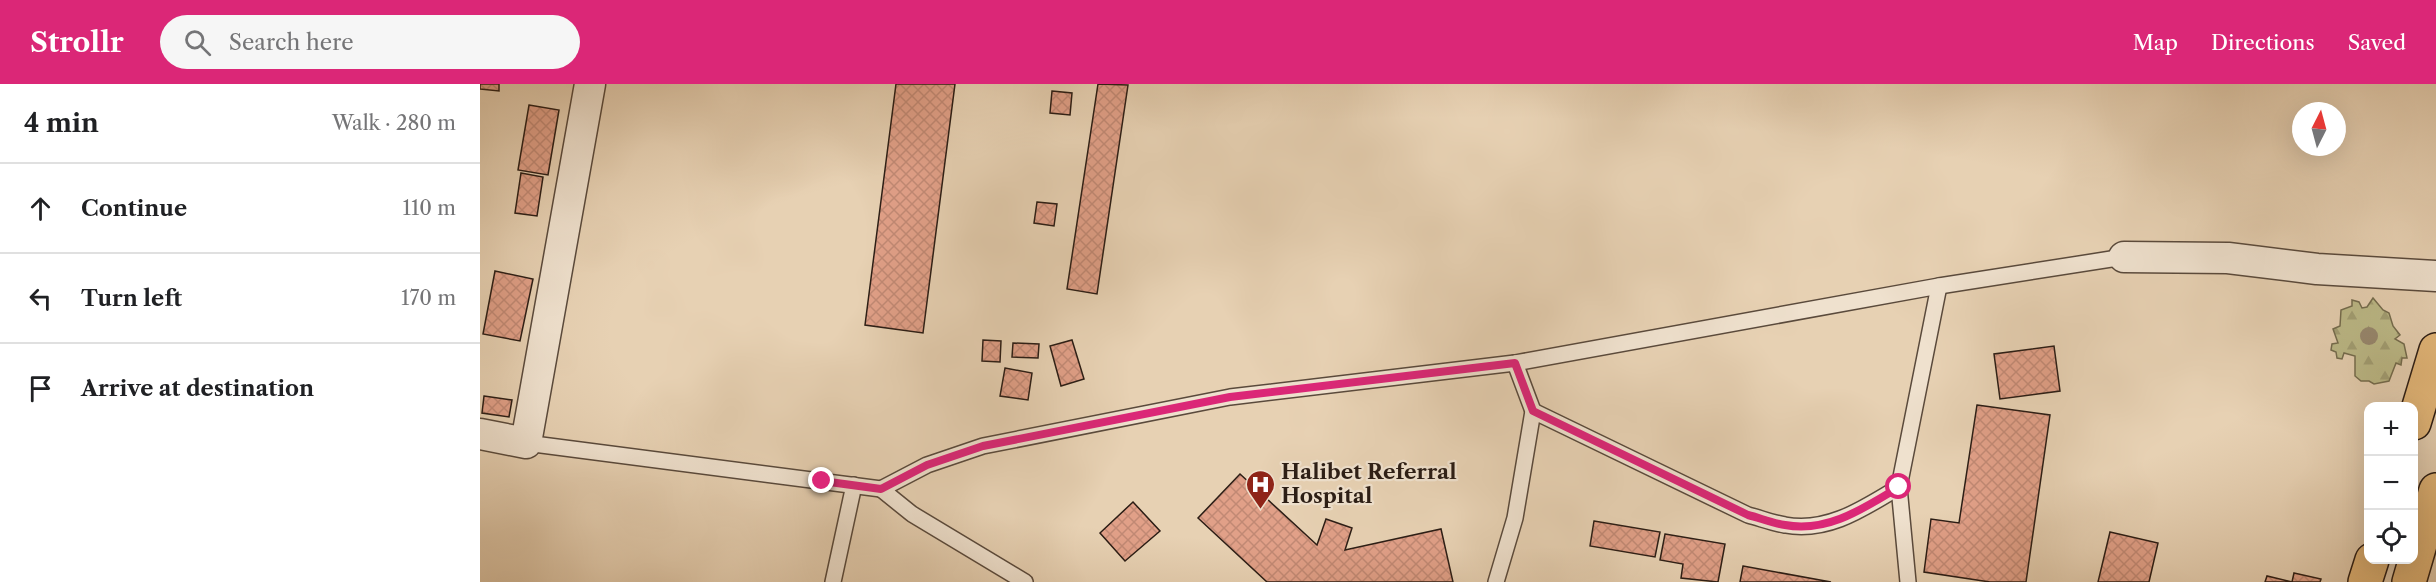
<!DOCTYPE html>
<html lang="en">
<head>
<meta charset="utf-8">
<style>
	body { margin:0; font-family:"Libre Caslon Text",serif; background:#f6f6f6; color:#202124 }
	.controls { position:absolute; right:18px; bottom:18px; display:grid; overflow:hidden; border-radius:12px; box-shadow:0 6px 24px #0002 }
	.controls button { width:54px; height:54px; display:grid; place-items:center; padding:0; border:0; border-bottom:2px solid #e0e0e0; background:#fff; color:#202124; font:30px sans-serif }
	.compass { position:absolute; left:1812px; top:18px; width:54px; height:54px; border-radius:50%; background:#fff; box-shadow:0 6px 24px #0002; rotate:6deg }
	.stop { position:absolute; width:18px; height:18px; margin:-14px; border:4px solid #db2777; border-radius:50%; background:#fff }
	.stop.end { background:#db2777; border-color:#fff; box-shadow:0 2px 6px #0008 }
	.list { margin:0; padding:0; list-style:none }
	h2 { display:flex; justify-content:space-between; align-items:center; height:78px; margin:0; padding:0 24px; font-size:26px }
	h2 small { font-size:20px; font-weight:400; color:#757577 }
	.list li { display:grid; grid-template-columns:39px 1fr auto; gap:18px; align-items:center; box-sizing:border-box; height:90px; padding:0 24px; border-top:2px solid #e0e0e0 }
	.list b { display:block; font-size:22px; white-space:nowrap }
	.list em { font-size:20px; font-style:normal; color:#757577 }
	.icon { flex:none; width:33px; height:33px; fill:none; stroke:currentColor; stroke-width:2; stroke-linecap:round; stroke-linejoin:round }
	.map { position:relative; flex:none; width:1956px; height:498px; overflow:hidden }
	header { display:flex; align-items:center; gap:36px; box-sizing:border-box; height:84px; padding:0 30px; background:#db2777; color:#fff }
	header strong { font-size:28px }
	nav { display:flex; gap:33px; margin-inline-start:auto; font-size:21px }
	.search { width:420px; height:54px; background:#f6f6f6; display:flex; align-items:center; gap:15px; box-sizing:border-box; padding:0 21px; border-radius:33px; color:#757577; font-size:22px }
	main { display:flex }
	aside { flex:1; background:#fff }
	.map>svg:first-child { display:block }
	.forest { fill:url(#forest-firs); stroke:#746c4e; stroke-width:1.5 }
	.building { fill:url(#building-cross-hatch); stroke:#2b1d15; stroke-width:1.5 }
	.lines { fill:none; stroke-linecap:round; stroke-linejoin:round }
	.service-casing { stroke:#5a4a3c; stroke-width:18 }
	.minor-casing { stroke:#5a4a3c; stroke-width:33 }
	.trunk-casing { stroke:#2b1d15; stroke-width:36 }
	.service { stroke:#efe1ce; stroke-width:15 }
	.minor { stroke:#efe1ce; stroke-width:30 }
	.trunk { stroke:#e4b87a; stroke-width:33 }
	.tree { fill:#97886f }
	.route { stroke:#db2777; stroke-width:8 }
	.labels { text-anchor:middle; stroke-width:4.5; stroke-linejoin:round; paint-order:stroke }
	.poi-label { font-size:21px; font-weight:bold; fill:#2b1d15; stroke:#efe1ce; text-anchor:start }
</style>
</head>
<body>
<header>
<strong>Strollr</strong>
<div class="search"><svg class="icon" aria-label="search" viewBox="0 0 24 24"><circle cx="10" cy="10" r="6"/><path d="M15 15l6 6"/></svg>Search here</div>
<nav><a>Map</a><a>Directions</a><a>Saved</a></nav>
</header>
<main>
<aside>
<h2>4 min<small>Walk · 280 m</small></h2>
<ul class="list">
<li><svg class="icon" aria-label="ahead" viewBox="0 0 24 24"><path d="M12 20V5M6 11l6-6 6 6"/></svg><div><b>Continue</b></div><em>110 m</em></li>
<li><svg class="icon" aria-label="left" viewBox="0 0 24 24"><path d="M17 20v-9H6M10 6l-5 5 5 5"/></svg><div><b>Turn left</b></div><em>170 m</em></li>
<li><svg class="icon" aria-label="arrive" viewBox="0 0 24 24"><path d="M6 21V4h12l-3 4 3 4H6"/></svg><div><b>Arrive at destination</b></div></li>
</ul>
</aside>
<div class="map">
<svg width="1956" height="498" viewBox="0 0 1956 498">
	<defs>
		<pattern id="forest-firs" width="22" height="20" patternUnits="userSpaceOnUse" patternTransform="scale(1.5)"><rect width="22" height="20" fill="#bcba88"/><path d="M5 1l3.5 6h-7zM16 11l3.5 6h-7z" fill="#a29f74"/></pattern>
		<pattern id="building-cross-hatch" width="8" height="8" patternUnits="userSpaceOnUse" patternTransform="scale(1.5)"><rect width="8" height="8" fill="#e1a088"/><path d="M0 0l8 8M0 8l8-8" fill="none" stroke="#c18974"/></pattern>
	</defs>
	<rect width="100%" height="100%" fill="#e7d1b3"/>
	<filter id="stains"><feTurbulence type="fractalNoise" baseFrequency=".00333" numOctaves="4"/><feColorMatrix values="0 0 0 0 .2 0 0 0 0 .09 0 0 0 0 .02 0 0 0 .5 -.17"/></filter>
	<radialGradient id="worn" r=".72"><stop offset=".6" stop-color="#630" stop-opacity="0"/><stop offset="1" stop-color="#630" stop-opacity=".3"/></radialGradient>
	<!-- forest -->
	<path class="forest" d="M1893 214 1903 226 1909 229 1913 242 1920 251 1915 255 1924 260 1927 274H1922L1921 281 1916 279 1909 297 1894 300 1889 297H1881L1875 292V272L1864 269 1862 275 1857 274 1856 268 1851 266 1852 260 1858 259 1853 245 1860 242 1861 226 1872 222V216L1879 218 1882 224 1887 223Z"/>
	<!-- building -->
	<g class="building">
		<path d="M0 0H19V7L0 5Z"/>
		<path d="M416 0H475L443 249 385 241Z"/>
		<path d="M618 0 648 1 617 210 587 205Z"/>
		<path d="M572 7 592 9 590 31 570 29Z"/>
		<path d="M49 21 79 26 68 91 38 86Z"/>
		<path d="M41 89 63 93 57 132 35 129Z"/>
		<path d="M557 118 577 120 574 142 554 139Z"/>
		<path d="M15 187 53 195 40 257 3 250Z"/>
		<path d="M503 256 521 257 520 278 502 277Z"/>
		<path d="M592 256 604 295 581 302 570 262Z"/>
		<path d="M533 259 559 260 558 274 532 273Z"/>
		<path d="M1574 262 1580 307 1520 315 1514 270Z"/>
		<path d="M525 284 552 289 548 316 520 312Z"/>
		<path d="M4 312 32 316 29 333 2 329Z"/>
		<path d="M1497 321 1570 331 1546 498H1510L1444 488 1451 435 1479 439Z"/>
		<path d="M760 390 837 461 846 435 872 444 865 466 961 445 973 498H787L718 434Z"/>
		<path d="M653 418 680 447 645 477 620 449Z"/>
		<path d="M1114 437 1180 448 1175 473 1110 462Z"/>
		<path d="M1630 448 1678 459 1669 498H1618Z"/>
		<path d="M1185 450 1245 460 1238 498 1201 494 1203 480 1180 476Z"/>
		<path d="M1263 482 1351 498H1260Z"/>
		<path d="M1814 489 1841 495 1840 498H1785L1787 492 1812 498Z"/>
	</g>
	<g class="lines">
		<defs>
			<g id="service">
				<path d="M1035 279 1053 327"/>
				<path d="M46 359 401 405"/>
				<path d="M353 498 374 401"/>
				<path d="M545 498 432 430 401 405 447 381 503 362 750 313 1035 279 1459 202 1644 173"/>
				<path d="M1016 498 1035 434 1053 327 1268 431C1280 434 1292 439 1305 441 1348 449 1384 424 1419 403"/>
				<path d="M1428 498 1419 403 1459 202"/>
			</g>
			<g id="minor">
				<path d="M1644 173 1748 174 1837 185 1956 192"/>
				<path d="M0 350 46 359 110 0"/>
			</g>
			<g id="trunk">
				<path d="M1934 339 1956 266"/>
				<path d="M1885 498 1892 476"/>
				<path d="M1929 498 1956 406"/>
			</g>
		</defs>
		<!-- service casing -->
		<use href="#service" class="service-casing"/>
		<!-- minor casing -->
		<use href="#minor" class="minor-casing"/>
		<!-- trunk casing -->
		<use href="#trunk" class="trunk-casing"/>
		<!-- service -->
		<use href="#service" class="service"/>
		<!-- minor -->
		<use href="#minor" class="minor"/>
		<!-- trunk -->
		<use href="#trunk" class="trunk"/>
	</g>
	<!-- trees -->
	<circle class="tree" cx="1889" cy="252" r="9"/>
	<g class="lines">
		<!-- route -->
		<path class="route" d="M342 397 401 405 447 381 503 362 750 313 1035 279 1053 327 1268 431C1280 434 1292 439 1305 441 1348 449 1384 424 1419 403"/>
	</g>
	<!-- icons -->
	<defs>
		<symbol id="hospital-pin" viewBox="-11 -11 22 30"><path d="M0 17L-7.5 6A9.5 9.5 0 1 1 7.5 6Z" fill="#8f2418" stroke="#efe1ce"/><path d="M-5-5h3v3.5h4V-5h3V5h-3V1.5h-4V5h-3Z" fill="#fff"/></symbol>
	</defs>
	<g fill-rule="evenodd">
		<use href="#hospital-pin" x="764" y="384" width="33" height="45"/>
	</g>
	<g class="labels">
		<!-- poi labels -->
		<g class="poi-label">
			<text x="801" y="395">Halibet Referral<tspan x="801" dy="24">Hospital</tspan></text>
		</g>
	</g>
	<rect width="100%" height="100%" filter="url(#stains)"/>
	<rect width="100%" height="100%" fill="url(#worn)"/>
</svg>
<div class="controls">
<button>+</button>
<button>−</button>
<button><svg class="icon" aria-label="locate" viewBox="0 0 24 24"><circle cx="12" cy="12" r="6"/><path d="M12 2v4M12 18v4M2 12h4M18 12h4"/></svg></button>
</div>
<svg class="compass" viewBox="-18 -18 36 36"><path d="M0-13l5 13h-10z" fill="#e53935"/><path d="M0 13l5-13h-10z" fill="#757577"/></svg>
<div class="stop" style="left:1419px;top:403px"></div>
<div class="stop end" style="left:342px;top:397px"></div>
</div>
</main>
</body>
</html>
